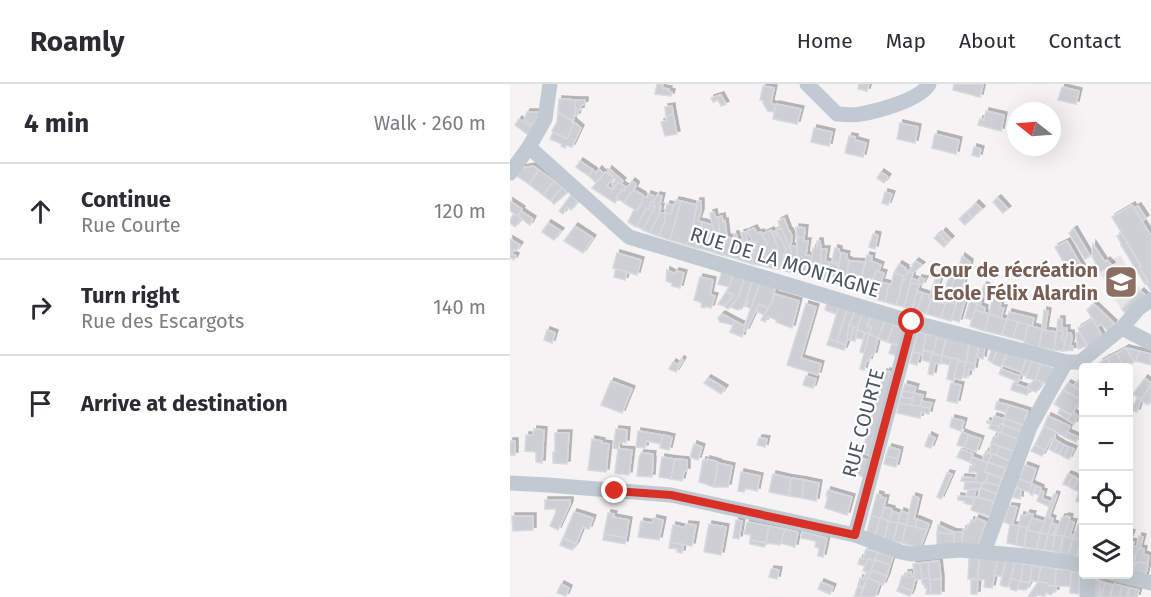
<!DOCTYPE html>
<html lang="en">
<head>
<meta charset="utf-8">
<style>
	body { margin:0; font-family:"Fira Sans",sans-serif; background:#f7f7f7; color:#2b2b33 }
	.controls { position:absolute; right:18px; bottom:18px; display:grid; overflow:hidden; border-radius:6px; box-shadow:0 6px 24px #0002 }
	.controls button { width:54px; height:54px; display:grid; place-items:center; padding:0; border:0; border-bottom:2px solid #e1e1e2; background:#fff; color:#2b2b33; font:30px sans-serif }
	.compass { position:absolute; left:497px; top:18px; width:54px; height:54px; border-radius:50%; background:#fff; box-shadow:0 6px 24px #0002; rotate:287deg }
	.stop { position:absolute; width:18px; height:18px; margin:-14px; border:4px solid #d93025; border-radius:50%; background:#fff }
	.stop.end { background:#d93025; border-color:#fff; box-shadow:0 2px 6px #0008 }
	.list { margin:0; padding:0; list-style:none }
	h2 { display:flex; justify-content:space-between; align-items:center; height:78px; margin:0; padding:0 24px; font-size:26px }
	h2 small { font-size:20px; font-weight:400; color:#7c7c81 }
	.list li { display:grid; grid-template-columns:39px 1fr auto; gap:18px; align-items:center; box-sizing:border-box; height:96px; padding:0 24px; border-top:2px solid #e1e1e2 }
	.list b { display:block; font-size:22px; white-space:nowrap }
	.list p { margin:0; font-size:20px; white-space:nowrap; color:#7c7c81 }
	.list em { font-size:20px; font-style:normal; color:#7c7c81 }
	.icon { flex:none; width:33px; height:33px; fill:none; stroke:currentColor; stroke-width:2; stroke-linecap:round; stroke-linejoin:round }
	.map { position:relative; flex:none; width:641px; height:513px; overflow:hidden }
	header { display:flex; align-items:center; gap:36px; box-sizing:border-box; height:84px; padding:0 30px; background:#fff; border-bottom:2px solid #e1e1e2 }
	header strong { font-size:28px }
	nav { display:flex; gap:33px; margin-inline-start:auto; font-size:21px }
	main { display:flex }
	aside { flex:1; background:#fff }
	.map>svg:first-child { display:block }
	.education { fill:#e6e4e5 }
	.building { fill:#cdcfd5; stroke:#d7d9de; stroke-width:1.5; filter:url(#shadow) }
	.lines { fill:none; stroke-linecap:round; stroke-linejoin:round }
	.minor { stroke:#c1cad2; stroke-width:15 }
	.route { stroke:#d93025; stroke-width:8 }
	.labels { text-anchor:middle; stroke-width:4.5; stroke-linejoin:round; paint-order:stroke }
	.street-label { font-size:20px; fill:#4a5661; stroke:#fff }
	.education-label { font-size:20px; font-weight:bold; fill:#785e54; stroke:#fff; text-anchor:end }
</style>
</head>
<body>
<header>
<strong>Roamly</strong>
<nav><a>Home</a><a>Map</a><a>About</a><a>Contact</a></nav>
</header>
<main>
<aside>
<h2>4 min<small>Walk · 260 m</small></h2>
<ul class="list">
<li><svg class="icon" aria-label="ahead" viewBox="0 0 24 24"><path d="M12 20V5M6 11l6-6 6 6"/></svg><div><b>Continue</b><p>Rue Courte</p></div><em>120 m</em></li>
<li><svg class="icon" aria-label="right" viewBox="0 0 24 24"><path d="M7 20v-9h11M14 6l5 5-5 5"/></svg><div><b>Turn right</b><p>Rue des Escargots</p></div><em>140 m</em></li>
<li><svg class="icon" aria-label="arrive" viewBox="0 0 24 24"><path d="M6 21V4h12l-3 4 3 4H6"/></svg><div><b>Arrive at destination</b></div></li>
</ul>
</aside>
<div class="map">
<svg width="641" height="513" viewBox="0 0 641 513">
	<defs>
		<filter id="shadow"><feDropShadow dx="3" dy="-3" stdDeviation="0" flood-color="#0004"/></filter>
	</defs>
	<rect width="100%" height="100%" fill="#f5f3f3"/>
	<!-- education -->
	<path class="education" d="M610 171 633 210 614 230 588 186Z"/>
	<!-- building -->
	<g class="building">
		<path d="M147 0H153L152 4 159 5 158 7 162 8 161 12 145 10Z"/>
		<path d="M349 0H359L357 7 348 5Z"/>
		<path d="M444 0H473L470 13 443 6Z"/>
		<path d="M253 2 264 4 261 18 262 20 266 21 264 28 258 27 253 19V16H250Z"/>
		<path d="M552 3 569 7 566 20 548 16Z"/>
		<path d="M211 11 216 20 211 22 208 16 203 18 201 14Z"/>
		<path d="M49 15 66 16 65 24H67L63 37 48 29Z"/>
		<path d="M66 16H75V20L71 21V26L69 25 67 32H64L67 24H65Z"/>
		<path d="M266 20 291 25 287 40 263 35Z"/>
		<path d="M162 22 163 30 156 33 155 23Z"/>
		<path d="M476 27 494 31 491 47 468 41 470 35 474 36Z"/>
		<path d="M17 28H28L29 30 23 41 14 36Z"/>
		<path d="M48 29 63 37 62 38 64 40 57 55 42 47 47 38Z"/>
		<path d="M163 30 167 50 155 52 151 38 157 37 156 33Z"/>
		<path d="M9 35 22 44 17 50 5 41Z"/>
		<path d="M63 37 71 44 62 63 56 61 55 64 51 62 52 60 40 55 43 48 57 55 64 40 62 38Z"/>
		<path d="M390 39 408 43 405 59 387 55Z"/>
		<path d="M304 44 322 48 319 62 301 58Z"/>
		<path d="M425 50 449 56 446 70 422 64Z"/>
		<path d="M339 52 345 53V56L356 59 353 73 335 69Z"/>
		<path d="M464 63 471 65 469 73 462 71Z"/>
		<path d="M70 77 83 86 79 92 66 83Z"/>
		<path d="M23 82 29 86 19 100 7 92 12 84Z"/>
		<path d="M89 85 94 90 86 99 79 92 83 86 86 89Z"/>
		<path d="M99 85 113 97 111 100 108 98 103 106 101 105 104 102 102 101 106 95 98 87Z"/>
		<path d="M29 86 44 97 33 111 19 100Z"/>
		<path d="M95 88 103 93 97 102 103 106 108 98 116 103 114 107 112 106 106 113 107 115 105 119 82 104Z"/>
		<path d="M371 88 378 93 374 99 367 94Z"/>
		<path d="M44 97 52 103 41 117 33 111Z"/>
		<path d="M122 97 126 100V102L114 119 106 113 112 106 114 107 116 103H118Z"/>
		<path d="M52 103 57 109 44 120 41 117Z"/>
		<path d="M124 106 133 111 131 121 127 127 114 119 119 111Z"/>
		<path d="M375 108 382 110 378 121 372 119Z"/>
		<path d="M138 110 144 112 139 126 136 125 126 143 118 138 124 126 127 127 131 121 133 112 137 114Z"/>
		<path d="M61 111 68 118 61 126 57 123 53 130 49 127Z"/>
		<path d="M147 111 152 112 149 124 151 123 148 134 140 149 133 146 145 123 144 118Z"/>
		<path d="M488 114 498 125 493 129 483 118Z"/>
		<path d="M166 116 171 117 160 156 148 152 155 137V129L161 130Z"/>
		<path d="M0 117 12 125 8 132 0 127Z"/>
		<path d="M171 117 187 121 181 151 177 161 160 156Z"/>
		<path d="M187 117H191V128L188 137 193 138 186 164 177 161 181 151 187 121Z"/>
		<path d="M466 119 472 125 462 134 457 128Z"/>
		<path d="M157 120 163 121 161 130 155 129Z"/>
		<path d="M140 121 145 123 133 146 127 142 136 125 139 126Z"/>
		<path d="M622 121 641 152V207L636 199 638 198 629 183 631 182 602 133Z"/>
		<path d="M628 122 636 134 632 137 624 124Z"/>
		<path d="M11 127 23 135 20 141 8 132Z"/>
		<path d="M204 128 205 134 208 133 210 151 205 169 199 167 204 149 200 129Z"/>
		<path d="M457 128 462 134 455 141 449 135Z"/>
		<path d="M150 129H155V137L148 152 140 149Z"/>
		<path d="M4 130 11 135 5 143 0 139V136Z"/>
		<path d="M212 132 213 138 215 137 217 153 212 171 205 169 210 151 208 133Z"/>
		<path d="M274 134 279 147H280L282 152 281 162 287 163 288 180 285 189 275 187 281 167 268 137Z"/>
		<path d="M193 138 202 141 204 149 191 145Z"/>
		<path d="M38 139 51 147 44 156 32 148Z"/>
		<path d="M65 142 83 154 73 169 54 157Z"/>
		<path d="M286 143 295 144 294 154 287 153Z"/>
		<path d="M244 144 247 149 251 148 257 159 254 171 257 172 254 182 242 180 246 159 243 158 237 147Z"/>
		<path d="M271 144 281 167 275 187 269 185 276 165 266 146Z"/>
		<path d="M191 145 204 149 199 167 186 164Z"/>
		<path d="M564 145 580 172 575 175 559 149Z"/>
		<path d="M261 146 268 163 261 184 254 182 257 172 254 171 257 159 252 150Z"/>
		<path d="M264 147 267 152 269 151 276 165 269 185 261 184 268 163 262 148Z"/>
		<path d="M433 147 441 155 438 158 436 159 430 151Z"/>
		<path d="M235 148 238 157 246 159 242 180 233 177 236 166 231 149Z"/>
		<path d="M611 149 631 182 629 183 638 198 635 200 611 161H612L607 152Z"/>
		<path d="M224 150H226L228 156H226L221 173 212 171 217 153 224 155Z"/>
		<path d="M363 150 368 151 365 165 359 163Z"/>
		<path d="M429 150 436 159 438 158 434 163 424 154Z"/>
		<path d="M287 153 294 154V157H298L296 171 302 172 299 192 285 189 288 180Z"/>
		<path d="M0 155 10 161 6 167 4 166 1 169 6 172 4 176 0 173Z"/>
		<path d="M226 156H233L236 166 233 177 221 173Z"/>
		<path d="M307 157H310L311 165V182L308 194 299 192 303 164H307Z"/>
		<path d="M557 157 575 188 563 195 545 163Z"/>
		<path d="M583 160 595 178 597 176 602 181 590 188 582 172Z"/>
		<path d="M325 164 329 165V168L331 169 329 179 322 177Z"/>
		<path d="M311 165H317L315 177 319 178 315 196 308 194 311 182Z"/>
		<path d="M107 169 131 176 127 191 103 184Z"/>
		<path d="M331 169 337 170 336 175 339 176V177L335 200 326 199Z"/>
		<path d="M357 171 362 172 361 177 371 181 369 187H366L360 204 344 202 346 191 352 192Z"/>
		<path d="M452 172 460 178 459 184 450 180Z"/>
		<path d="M339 177 355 178 352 192 346 191 344 202 335 200Z"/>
		<path d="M406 177 412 181 403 189 398 187 404 182 402 181Z"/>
		<path d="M319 178 329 181 326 199 315 196Z"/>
		<path d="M389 180 396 184 395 186 398 187 395 196H392L393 192 384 189Z"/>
		<path d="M450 180 459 184 446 220 436 218Z"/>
		<path d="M106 185 117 188 115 196 104 193Z"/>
		<path d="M157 186 165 190 166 187 174 189 170 204 162 202V199L156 197Z"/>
		<path d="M366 187 374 189 371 198 379 200 375 218 358 213Z"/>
		<path d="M398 187 403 189 394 223 386 221 392 196H395Z"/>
		<path d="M212 188 223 191 219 203 208 200Z"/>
		<path d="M441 188 446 189 440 207 435 205Z"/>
		<path d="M384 189 393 192 389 212 386 221 375 218 379 200 381 201Z"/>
		<path d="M428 190 431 191 424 216 419 215 423 201Z"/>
		<path d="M223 191 234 192 233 200 228 214 218 225 214 222 224 211 216 208 220 201Z"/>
		<path d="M234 192 243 194 235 220 232 225H229L228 226 221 223 223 219 228 214 233 200Z"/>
		<path d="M190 193 203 196 200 211 205 212 201 224 195 222V224L191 223 192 219 184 216Z"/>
		<path d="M243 194 251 196 241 225 236 222 239 217 237 215Z"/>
		<path d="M401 194 409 197V194L415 195 412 201 409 199V201L400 198Z"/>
		<path d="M251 196 266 200 262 218 258 224 249 220 236 247 233 246Z"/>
		<path d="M401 199 409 201 402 226 394 223Z"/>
		<path d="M474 201 477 202V204L480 205 477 214 470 212Z"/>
		<path d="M407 207 413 209 407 227 402 226Z"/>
		<path d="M631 207 636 212 617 230 612 225Z"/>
		<path d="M216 208 224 211 214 222 208 220Z"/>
		<path d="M413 209 419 211V215L421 216 417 230 407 227Z"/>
		<path d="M426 209 438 214 436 220 424 216Z"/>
		<path d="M265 210 289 217 282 244 266 238 267 236 262 234 257 233 255 238 251 236 262 218Z"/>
		<path d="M448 214 455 217 449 238 441 235Z"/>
		<path d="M485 215 491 217 490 224H494L491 234 479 230 482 216Z"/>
		<path d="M318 216 330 219 326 230 315 226Z"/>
		<path d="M421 216 436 220 431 234 417 230Z"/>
		<path d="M469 216 471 217 470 222 475 224 474 229 465 226Z"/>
		<path d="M460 217 467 220 462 236 455 234Z"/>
		<path d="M436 218 446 220 441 237 431 234Z"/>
		<path d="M330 219 338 222 327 258 319 255Z"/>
		<path d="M249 220 258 224 254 231 246 227Z"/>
		<path d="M296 220 306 223 291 274 311 280 308 291 277 281Z"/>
		<path d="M584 220 604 239 598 247 591 240 587 243 577 226Z"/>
		<path d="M338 222 346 225 339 241 336 261 327 258Z"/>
		<path d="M346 225 353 227 348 244 339 241Z"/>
		<path d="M465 226 479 230 475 247 460 242Z"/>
		<path d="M534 226 538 227 535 246 532 245Z"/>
		<path d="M353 227 361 232 357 242 362 243 359 250 347 246Z"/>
		<path d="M499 228 524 234 522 242 497 236Z"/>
		<path d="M212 230 225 237 223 241 210 238 208 234Z"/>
		<path d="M479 230 497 236 492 251 475 247Z"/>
		<path d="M361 232 375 237 368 254 359 250 362 243 357 242Z"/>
		<path d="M497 235 508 238 503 254 492 251Z"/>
		<path d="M548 235H552V244H557L556 257 552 256 553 247 547 246Z"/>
		<path d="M583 235 593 254 578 263 568 244Z"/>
		<path d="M225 237 235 242 232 253 220 248Z"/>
		<path d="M375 237 384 241 377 258 368 254Z"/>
		<path d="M508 238 518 241 515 257 503 254Z"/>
		<path d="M339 241 344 243 340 256 337 255Z"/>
		<path d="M384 241 395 245 390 262 377 258Z"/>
		<path d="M518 241 532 245 529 263 514 259Z"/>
		<path d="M344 243 348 244 345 257 340 256Z"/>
		<path d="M37 246 45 249 42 259 34 256Z"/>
		<path d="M347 246 355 249 353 255 346 254Z"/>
		<path d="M532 246 546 248 544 266 529 263Z"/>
		<path d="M547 246 553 247 552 256 555 257 553 267 544 266Z"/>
		<path d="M409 248 416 250 413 270 403 268 407 250Z"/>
		<path d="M355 249 359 250 355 269 350 268Z"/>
		<path d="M557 249H561L562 255 560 263 563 262V266L553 267Z"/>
		<path d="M566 249H570L577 262 568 265Z"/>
		<path d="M359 250 368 254 364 271H361L359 277 357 275 354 286 350 285Z"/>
		<path d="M416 250 427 252 424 269 413 266Z"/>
		<path d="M427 252 436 254 432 272 423 270Z"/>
		<path d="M436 254 459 259 456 278 448 277V275L432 272Z"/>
		<path d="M319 255 336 261 334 266 317 261Z"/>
		<path d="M460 259 469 261 465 280 456 278Z"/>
		<path d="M382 260 390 262 386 272 379 269Z"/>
		<path d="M469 261 475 263 473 275 467 273Z"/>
		<path d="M482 264 488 265 482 278 478 276Z"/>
		<path d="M616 264 624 278 614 284 607 269Z"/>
		<path d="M616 264 629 267 626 277 623 276Z"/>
		<path d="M488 265 498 267 491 283 482 279Z"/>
		<path d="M413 267 422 268 420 278 412 276Z"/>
		<path d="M629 267 641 270V281L626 277Z"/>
		<path d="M403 268 410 269 407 281 400 279Z"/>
		<path d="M422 268 424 269 423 270 432 272 431 280 425 279 423 291 418 290Z"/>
		<path d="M607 269 614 284H603L597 274Z"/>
		<path d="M497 270 516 275 511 288 492 281Z"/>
		<path d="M432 272 441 274 440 281 431 279Z"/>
		<path d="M441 274 448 275 444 297 437 295Z"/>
		<path d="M597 274 603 284H593L590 278Z"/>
		<path d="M171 275 173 276 166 288 159 285 163 278 168 281Z"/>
		<path d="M516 275 522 277 516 292 511 290Z"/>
		<path d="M448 277 456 278 453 293H452L451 296 444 294Z"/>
		<path d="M522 277 531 280 525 296 516 294Z"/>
		<path d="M456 278 465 280 464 286 459 285 458 293 456 292V294L453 293Z"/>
		<path d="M531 280 545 284 538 300 525 296Z"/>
		<path d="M491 285 510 292 508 298 489 290Z"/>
		<path d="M377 287 381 288 379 293 381 294 362 372 352 369 373 292 374 288 376 289Z"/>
		<path d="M296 292 306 295 303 304 293 301Z"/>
		<path d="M198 294 215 304 211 310 194 299Z"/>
		<path d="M635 294 641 299V301L631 316 623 310Z"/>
		<path d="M570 295 574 298V308L563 302Z"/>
		<path d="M525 296 533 298 526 308 516 304Z"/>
		<path d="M101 297 122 305 112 329 91 321Z"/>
		<path d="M441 299 451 301 447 319 437 317Z"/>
		<path d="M503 299 520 305 517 311 501 306Z"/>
		<path d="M558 299 574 308 570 315 553 306Z"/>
		<path d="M395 300 406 303 404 309 393 307Z"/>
		<path d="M641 301V317L638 321 631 316Z"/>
		<path d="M553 306 571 316 561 331 544 320Z"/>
		<path d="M393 307 404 309 403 315 391 313Z"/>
		<path d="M404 309 413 311 410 323 401 321Z"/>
		<path d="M391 313 403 315 401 321 389 319Z"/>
		<path d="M628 313 631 316 627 328 620 327Z"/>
		<path d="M411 317 422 319 420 324 410 323Z"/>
		<path d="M487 318 499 321 497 329 485 325Z"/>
		<path d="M389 319 420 324 419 330 411 328 410 334 387 329Z"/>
		<path d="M499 321 518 327 513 341 494 335Z"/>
		<path d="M550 325 561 331 557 336 548 329Z"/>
		<path d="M563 328 568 332 564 340 557 336Z"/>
		<path d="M484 332 494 335 493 341 490 340 489 343 477 339V337L482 338Z"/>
		<path d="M538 332 560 342 555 353 534 342Z"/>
		<path d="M442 334 454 337 451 347 440 343Z"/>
		<path d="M494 335 513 341 511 347 493 341Z"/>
		<path d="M481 340 489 343 490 340 494 341 491 349 479 344Z"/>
		<path d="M494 341 511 347 508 355 491 349Z"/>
		<path d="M534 342 546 348 544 354 542 353 535 366 525 361Z"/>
		<path d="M24 345 34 346 32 379 26 378V368L15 367 16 351H23Z"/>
		<path d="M106 345 117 346 116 359 110 358 108 365 103 364Z"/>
		<path d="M128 347 153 351 151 360 136 357 135 364 126 363Z"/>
		<path d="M452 348 459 351 454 363 447 361Z"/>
		<path d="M489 348 508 355 503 367 481 359 484 352 487 353Z"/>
		<path d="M557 348 568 353 566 358 555 353Z"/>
		<path d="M45 349H59L57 380 43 379V368H45Z"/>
		<path d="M153 351 162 353 159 366 150 364Z"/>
		<path d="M419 351 425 354 421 364 415 362Z"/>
		<path d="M459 351 471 355 466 368 454 363Z"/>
		<path d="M249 354 257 355 255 363 247 361Z"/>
		<path d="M82 355 92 357 91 359 99 360 96 388 78 386Z"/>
		<path d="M544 355 549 358 544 368 539 365Z"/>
		<rect x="0" y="357" width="5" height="14"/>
		<path d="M549 358 554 361 549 370 544 368Z"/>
		<path d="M481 359 489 362 486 371 479 369 474 371 476 367 480 368Z"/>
		<path d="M184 360 192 363 188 376 180 373Z"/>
		<path d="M525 361 535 366 532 372 521 367Z"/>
		<path d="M554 361 559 363 554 373 549 370Z"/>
		<path d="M489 362 503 367 500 377 486 371Z"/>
		<path d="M379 363 390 366 388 375 376 372Z"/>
		<path d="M559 363 564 365 559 375 554 373Z"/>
		<path d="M108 365 122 366 119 391 105 389Z"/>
		<path d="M451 365 463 370 460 378 447 373Z"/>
		<path d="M131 369 143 370 142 375H143L142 393 127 392 129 374Z"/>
		<path d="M479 369 482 370 478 379 472 377 474 371Z"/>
		<path d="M482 370 500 377 496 385 478 378Z"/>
		<path d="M376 372 388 375 386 383 374 380Z"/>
		<path d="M152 373 165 375 161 395 149 393Z"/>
		<path d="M462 373 478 379 475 388 479 389 475 399 451 397 452 393 466 394 467 388H459L460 382 464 383 465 380 460 379Z"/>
		<path d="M351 374 360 377 355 394 347 390Z"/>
		<path d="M165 375 177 376V387H174L172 397 161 395Z"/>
		<path d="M197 375 208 378 204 403 189 398 193 376 197 377Z"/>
		<path d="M478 378 496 385 492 394 475 388Z"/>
		<path d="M208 379 222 382 218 403H204Z"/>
		<path d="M515 381 526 385 521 400 509 395Z"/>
		<path d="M231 388 250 392 247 407 235 404 234 408 228 407Z"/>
		<path d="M437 389 442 390 431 415 427 413Z"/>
		<path d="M479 389 492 394 489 402 476 398Z"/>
		<path d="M263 390 281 394 279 412 259 408Z"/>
		<path d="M558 390 563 392 558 402 553 400Z"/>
		<path d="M563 392 568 395 563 405 558 402Z"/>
		<path d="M281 394 294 396 292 414 279 412Z"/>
		<path d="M509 395 522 400 519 408 506 403Z"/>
		<path d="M568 395 573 398 569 408 563 405Z"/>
		<path d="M294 396 309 399 306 417 292 414Z"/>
		<path d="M455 398H459L473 399 471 404 458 406 454 405Z"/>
		<path d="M476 398 489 402 487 410 471 404 473 399H475Z"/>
		<path d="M522 400 531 404 529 411 524 409 526 404 525 403 522 412 519 408Z"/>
		<path d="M507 403 511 405 510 415 503 413Z"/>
		<path d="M471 404 487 410 484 418 468 413Z"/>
		<path d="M466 405 464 413 456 412 458 406Z"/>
		<path d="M318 406 342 413 337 431 315 424 318 412H316Z"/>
		<path d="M531 407 534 408 532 415 542 418 540 423 527 417Z"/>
		<path d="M569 408 574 410 572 420 566 417Z"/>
		<path d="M367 410 371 411 370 413 376 414 371 434 361 432Z"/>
		<path d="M544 410 547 411 539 433 543 435 538 450 530 449Z"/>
		<path d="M403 412 409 414 404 435H407L405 443 396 441Z"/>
		<path d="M448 412 465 414 462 421 454 419 455 417 448 416Z"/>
		<path d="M465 413 484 418 479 432 461 426Z"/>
		<path d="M35 416H60V420L48 446 40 442 46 428V425H35Z"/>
		<path d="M499 422 507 423 502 441 494 438Z"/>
		<path d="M374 423 382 425 379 437 371 434Z"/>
		<path d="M382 427 390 430 388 439 379 437Z"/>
		<path d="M391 427 399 430 396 441 388 439Z"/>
		<path d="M64 428 83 434 79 445 73 443 66 460 53 454Z"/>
		<path d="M98 429 104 430 103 433 119 436 116 454 94 450Z"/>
		<path d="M517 429 523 430 518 444 509 442 511 431 516 432Z"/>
		<path d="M2 432H23V446L3 447Z"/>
		<path d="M361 432 370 434 366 452 357 448Z"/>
		<path d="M556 432 560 433 554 453 545 451 552 433H555Z"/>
		<path d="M144 434 153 436 149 456 128 453 131 437 143 439Z"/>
		<path d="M370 434 379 437 374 455 365 452Z"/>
		<path d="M466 434 476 438 468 461 452 462 453 445 456 446 458 440 460 441 461 436 465 437Z"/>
		<path d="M522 434 535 438 530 449 517 446Z"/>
		<path d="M407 435 419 440 417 446 405 443Z"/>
		<path d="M226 436 232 437 229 455 223 454Z"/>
		<path d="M379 437 388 439 383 457 374 455Z"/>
		<path d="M559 437 564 438 560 451H564L563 454 554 453Z"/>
		<path d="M571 437 574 438V450L572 456 563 454 568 441H570Z"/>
		<path d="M237 438 259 442 256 459 240 456 241 451 234 450Z"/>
		<path d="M388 439 396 441 392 459 383 457Z"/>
		<path d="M542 439 547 441 543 451 538 450Z"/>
		<path d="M176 440 186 441 182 462 160 458 163 441 175 444Z"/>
		<path d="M199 440 216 443 211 471 194 468Z"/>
		<path d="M500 440 509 442 506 461 497 459Z"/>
		<path d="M396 441 417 446 410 464 392 459Z"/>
		<path d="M428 441 444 448V450L427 449Z"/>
		<path d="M259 442 275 445 270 461 256 459Z"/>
		<path d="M509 442 517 444 514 463 506 461Z"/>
		<path d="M275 445 288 448 285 463 271 459Z"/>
		<path d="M517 446 530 449 527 465 514 463Z"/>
		<path d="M292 448 317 454 313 473 308 472 309 464 305 463 306 457 291 454Z"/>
		<rect x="444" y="448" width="8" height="14"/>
		<path d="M619 448 622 449 619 457 624 458 618 471Z"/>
		<path d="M427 449 444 450V462H427Z"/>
		<path d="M530 449 538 450 535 466 527 465Z"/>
		<path d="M94 450 116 454 115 460 93 456Z"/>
		<path d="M538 450 545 452 542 467 535 466Z"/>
		<path d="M545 451 553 452 550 469 542 467Z"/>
		<path d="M553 452 563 454 558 471 550 469Z"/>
		<path d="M629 452 633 453 630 464 626 469 625 472 619 470 623 462 627 463Z"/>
		<path d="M53 454 66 460 62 466 50 461Z"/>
		<path d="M563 454 572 456 567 472 558 471Z"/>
		<path d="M572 455H574V474L567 472Z"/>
		<path d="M240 456 256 459 254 463 240 460Z"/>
		<path d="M160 458 173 461 172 469 167 468 168 465 159 464Z"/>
		<path d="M630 464 634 465 633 470 639 472 638 480 629 478 624 481 626 469Z"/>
		<path d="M356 465 368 468 365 477 358 475 355 482 348 480 350 474 353 475Z"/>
		<path d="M368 468 383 473 380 481 365 476Z"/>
		<path d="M619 470 625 472 621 490 618 489Z"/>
		<path d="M459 474 469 475 468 495H458Z"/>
		<path d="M358 475 365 477 360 489 353 487Z"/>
		<path d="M469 475H488L482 504 474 503 475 496 468 495Z"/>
		<path d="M488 475 496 477 493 493 484 491Z"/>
		<path d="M365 476 380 481 377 492 361 486Z"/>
		<path d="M429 477 431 495 420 496 418 478Z"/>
		<path d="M496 477 505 478 501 496 497 503 490 501Z"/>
		<path d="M418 478 419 494 412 495 410 479Z"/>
		<path d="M505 478 513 480 511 497 501 495Z"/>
		<path d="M629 478 638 480 635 494 621 490 624 481Z"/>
		<path d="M410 479 412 495 405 496 403 480Z"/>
		<path d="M513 480 522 481 520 499 511 497Z"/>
		<path d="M522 481 531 483 528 498 520 496Z"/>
		<path d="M531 482 546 485 545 502H540L537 499 528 498Z"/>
		<path d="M261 485 269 486 267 495 259 493Z"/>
		<path d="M546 485 561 486 560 502H545Z"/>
		<path d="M361 486 377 492 373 501 358 495Z"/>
		<path d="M357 488 360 489 353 504 348 502 350 494 353 495Z"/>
		<path d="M401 488 402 493H404L405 496 402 507 389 502 392 492H396L395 489Z"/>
		<path d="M561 488H569V510L560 509Z"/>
		<path d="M357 494 370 499 365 513H350Z"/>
		<path d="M419 494 421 510H416L417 504H415L414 500H412V495Z"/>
		<path d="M431 495V510H421L420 496Z"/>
		<path d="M461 495 468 496 467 510H461Z"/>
		<path d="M583 495 590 497 589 513H582Z"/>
		<path d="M501 496V495L511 497 506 507 500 505V503L498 502Z"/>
		<path d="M511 497 520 499 516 506 507 505Z"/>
		<path d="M590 497 595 499 591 513H589Z"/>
		<path d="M311 498 323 503 320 510 308 505Z"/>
		<path d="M528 498 537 499 540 502H546V508H543L541 511 535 508V512L527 511 526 513H518Z"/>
		<path d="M595 499 603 501 600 513H591Z"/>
		<path d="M51 500 59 504 56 512 47 509Z"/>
		<path d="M604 500 612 502 609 513H600Z"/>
		<path d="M348 502 353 504 350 513H344Z"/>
		<path d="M389 502 402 507 400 512 387 507Z"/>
		<path d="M612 502 620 504 617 513H609Z"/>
		<path d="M620 504 629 506 627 513H617Z"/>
	</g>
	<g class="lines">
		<!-- minor -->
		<g class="minor">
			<path d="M297 0 327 30C335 30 343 32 351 30 368 27 410 16 419 0"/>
			<path d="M19 63 119 153 402 238 556 278H570L612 244 629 224 641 216"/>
			<path d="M0 89 19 63 35 35 40 0"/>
			<path d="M612 244 641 259"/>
			<path d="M0 399 38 401 161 411 345 451 391 468 401 470 450 466 516 472 559 478 574 482"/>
			<path d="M345 451 402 238"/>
			<path d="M474 468 520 343 556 278"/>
			<path d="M605 490 641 499"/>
			<path d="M577 513 578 490"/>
		</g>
	</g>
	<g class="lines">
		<!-- route -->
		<path class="route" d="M105 407 161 411 345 451 402 238"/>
	</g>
	<!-- icons -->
	<defs>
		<symbol id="school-square" viewBox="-11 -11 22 22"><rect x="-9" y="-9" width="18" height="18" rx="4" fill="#8d6e63" stroke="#fff"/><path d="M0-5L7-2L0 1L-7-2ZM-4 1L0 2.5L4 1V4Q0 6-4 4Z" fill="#fff"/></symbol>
	</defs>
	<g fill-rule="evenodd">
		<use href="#school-square" x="592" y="179" width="38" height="38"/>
	</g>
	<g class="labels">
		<!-- street labels -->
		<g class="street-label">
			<text transform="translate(275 178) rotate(17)" y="7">RUE DE LA MONTAGNE</text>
			<text transform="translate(353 339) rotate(-75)" y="7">RUE COURTE</text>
		</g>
		<!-- education labels -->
		<g class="education-label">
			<text x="588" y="193">Cour de récréation<tspan x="588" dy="23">Ecole Félix Alardin</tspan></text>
		</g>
	</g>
</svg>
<div class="controls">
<button>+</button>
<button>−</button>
<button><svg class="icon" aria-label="locate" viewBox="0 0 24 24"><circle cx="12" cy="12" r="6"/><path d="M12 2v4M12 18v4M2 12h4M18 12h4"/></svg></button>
<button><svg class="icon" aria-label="layers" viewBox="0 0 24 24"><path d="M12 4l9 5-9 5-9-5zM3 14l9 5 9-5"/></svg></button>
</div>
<svg class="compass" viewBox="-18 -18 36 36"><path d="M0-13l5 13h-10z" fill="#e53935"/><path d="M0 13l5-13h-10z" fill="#7c7c81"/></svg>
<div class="stop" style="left:402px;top:238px"></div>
<div class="stop end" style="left:105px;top:407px"></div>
</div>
</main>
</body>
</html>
